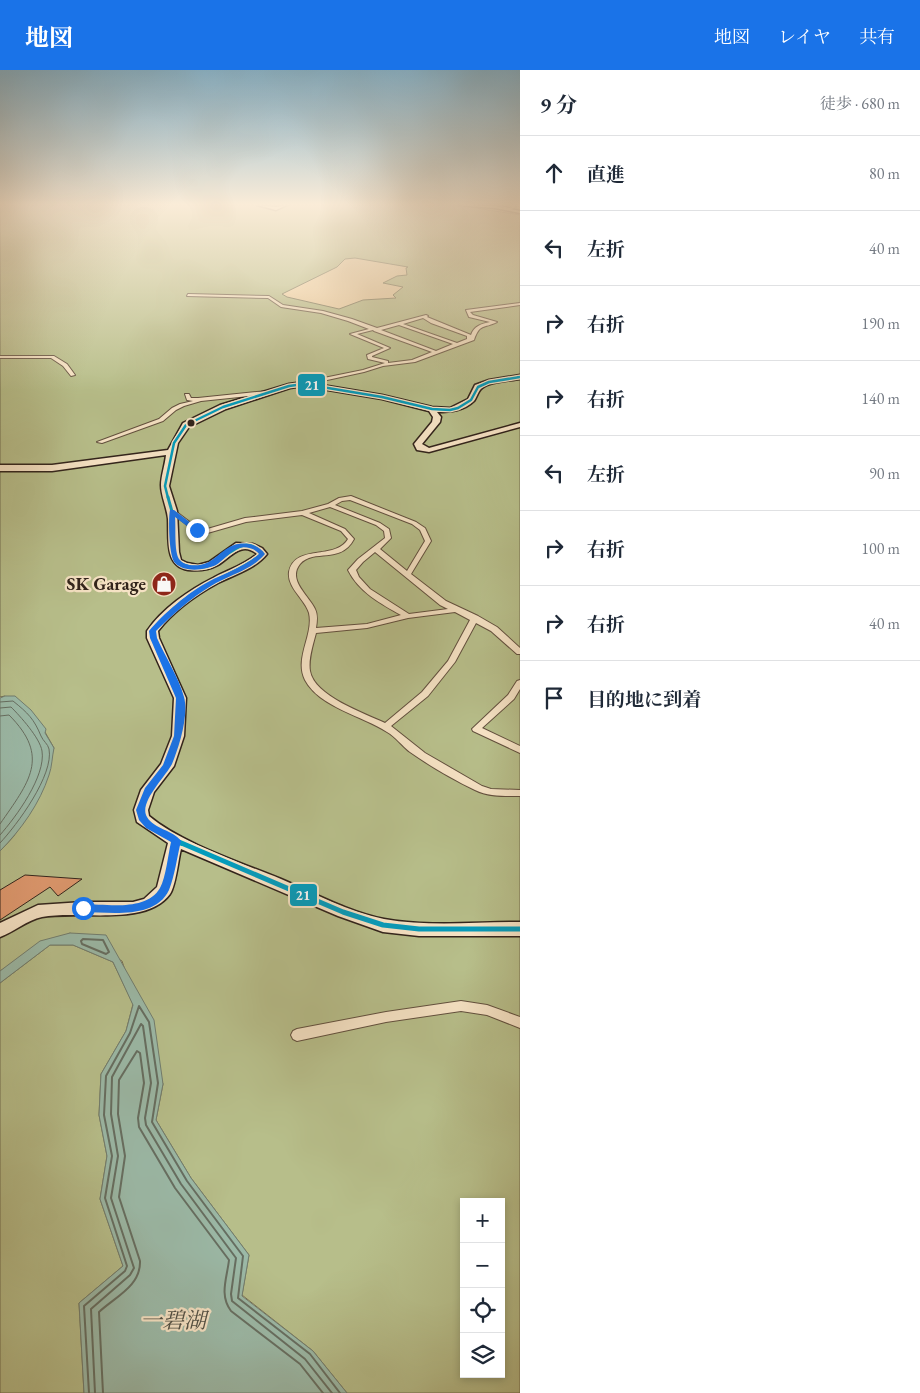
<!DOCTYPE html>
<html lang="ja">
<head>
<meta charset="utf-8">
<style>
	body { margin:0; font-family:"EB Garamond","Noto Serif JP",serif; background:#f6f6f7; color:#1f2937 }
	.controls { position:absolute; right:15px; bottom:15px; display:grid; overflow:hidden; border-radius:0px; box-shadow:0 2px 8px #0003 }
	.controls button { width:45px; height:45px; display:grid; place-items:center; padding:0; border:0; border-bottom:1px solid #e0e1e3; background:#fff; color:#1f2937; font:25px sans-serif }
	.stop { position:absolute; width:15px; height:15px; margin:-11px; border:4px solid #1a73e8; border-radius:50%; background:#fff }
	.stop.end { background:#1a73e8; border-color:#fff; box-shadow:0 1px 5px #0008 }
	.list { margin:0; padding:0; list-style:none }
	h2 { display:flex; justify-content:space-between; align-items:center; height:65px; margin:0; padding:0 20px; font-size:21px }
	h2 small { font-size:16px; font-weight:400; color:#747a83 }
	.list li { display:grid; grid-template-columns:32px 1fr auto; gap:15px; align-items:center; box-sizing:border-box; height:75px; padding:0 20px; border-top:1px solid #e0e1e3 }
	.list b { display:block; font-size:19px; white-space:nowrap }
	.list em { font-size:16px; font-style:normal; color:#747a83 }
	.icon { flex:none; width:28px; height:28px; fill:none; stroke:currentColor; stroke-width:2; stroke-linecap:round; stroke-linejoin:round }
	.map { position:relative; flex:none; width:520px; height:1323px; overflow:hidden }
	header { display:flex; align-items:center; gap:30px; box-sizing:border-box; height:70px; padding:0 25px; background:#1a73e8; color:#fff }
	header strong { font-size:24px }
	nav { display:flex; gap:28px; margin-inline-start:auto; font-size:18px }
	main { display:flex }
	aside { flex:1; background:#fff }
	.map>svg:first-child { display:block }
	.green { fill:#b7be8a; stroke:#747052; fill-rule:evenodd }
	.water { fill:#9bb9a7; stroke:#717d6f }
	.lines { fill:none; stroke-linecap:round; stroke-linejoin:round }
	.shore-far1 { stroke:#666e61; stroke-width:1 }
	.shore { stroke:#666e61; stroke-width:2 }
	.building { fill:#e0996f; stroke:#31231b }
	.street-casing { stroke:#62503e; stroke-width:2 }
	.secondary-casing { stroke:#31231b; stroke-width:3 }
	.street { fill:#f7e4c6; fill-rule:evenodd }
	.secondary { fill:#f7e4c6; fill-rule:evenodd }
	.bus-1-far4-casing { stroke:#f7e4c6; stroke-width:4 }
	.bus-1-far3-casing { stroke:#f7e4c6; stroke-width:5 }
	.bus-1-far2-casing { stroke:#f7e4c6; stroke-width:6 }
	.bus-1-far1-casing { stroke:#f7e4c6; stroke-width:8 }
	.bus-1-casing { stroke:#f7e4c6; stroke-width:9 }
	.bus-1-far4 { stroke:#059cbc; stroke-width:2 }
	.bus-1-far3 { stroke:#059cbc; stroke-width:2.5 }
	.bus-1-far2 { stroke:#059cbc; stroke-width:3 }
	.bus-1-far1 { stroke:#059cbc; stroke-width:4 }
	.bus-1 { stroke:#059cbc; stroke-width:5 }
	.route { fill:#1a73e8 }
	.bus-dot { fill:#31231b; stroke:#f7e4c6; stroke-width:2 }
	.labels { text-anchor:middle; stroke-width:4.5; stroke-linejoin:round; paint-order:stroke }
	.poi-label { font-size:18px; font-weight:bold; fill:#31231b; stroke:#f7e4c6; text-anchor:end }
	.near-water-label { font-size:22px; font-style:italic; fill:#515045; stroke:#f7e4c6 }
	.line-badge { stroke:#f7e4c6; stroke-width:2 }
	.badge-label { font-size:14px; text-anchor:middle; font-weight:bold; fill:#fff }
</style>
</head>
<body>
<header>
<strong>地図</strong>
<nav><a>地図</a><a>レイヤ</a><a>共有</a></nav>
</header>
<main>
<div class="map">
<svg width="520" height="1323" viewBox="0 0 520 1323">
	<rect width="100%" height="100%" fill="#f3d5a8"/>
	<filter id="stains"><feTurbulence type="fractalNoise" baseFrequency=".004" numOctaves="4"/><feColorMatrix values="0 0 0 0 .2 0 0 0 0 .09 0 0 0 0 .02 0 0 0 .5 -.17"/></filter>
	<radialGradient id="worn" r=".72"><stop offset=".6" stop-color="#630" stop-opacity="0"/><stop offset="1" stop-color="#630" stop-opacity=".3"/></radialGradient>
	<!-- green -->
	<g class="green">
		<path d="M0 135H458L520 145V1323H347L313 1281 242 1225 249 1185 191 1108 156 1050 163 1014 122 891 70 863 0 901V781L14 766 54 678 45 662 5 626 0 627ZM355 188 408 197 406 198 407 205 397 206 383 213 403 217 393 225 396 228 363 230 339 239 287 227 282 224 337 197 345 189ZM464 1132H501V1304H464Z"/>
		<path d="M50 875H73L113 892 133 934 126 961 101 1004 99 1045 107 1086 100 1129 123 1196 79 1233 84 1323H0V913Z"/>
	</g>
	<!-- water -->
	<g class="water">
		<path d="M5 626H15L31 640 46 659 45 663 54 678C52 687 52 697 49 705 40 733 21 760 0 781V628Z"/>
		<path d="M70 863 106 865 154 950 163 1014 156 1050 191 1108 249 1185 242 1226 313 1281 347 1323H84L79 1233 123 1196 100 1129 107 1086 99 1045 101 1004 126 961 133 935 113 892 73 875H50L0 913V901L40 871Z"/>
	</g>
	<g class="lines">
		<!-- shore-far1 -->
		<g class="shore-far1">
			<path d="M0 632 13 631C28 643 34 649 41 666 43 671 48 674 49 679 54 705 17 755 0 773"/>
			<path d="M0 638 11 637C20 646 40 668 42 681 46 706 16 747 0 765"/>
			<path d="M0 646 9 645C51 687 29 712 0 754"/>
		</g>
		<!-- shore -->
		<g class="shore">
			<path d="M83 869 103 870 109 882 106 884 82 874 81 871Z"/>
			<path d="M89 1323 84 1236 125 1201 127 1196 105 1128 112 1086 104 1045 106 1006 130 963 139 936 149 952 158 1013 152 1052 187 1111 243 1186 238 1228 310 1284 340 1323"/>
			<path d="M95 1323 91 1239 130 1205 134 1198 111 1128 118 1086 111 1044 112 1007 141 954 143 956 151 1013 145 1048 146 1055 181 1114 236 1188 231 1224 232 1231 305 1289 332 1323"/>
			<path d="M103 1323 99 1242C115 1227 141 1216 140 1191L119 1127 125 1086 118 1044 119 1010 137 981 140 983 144 1013 138 1048 139 1057 175 1118 229 1190C227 1208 219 1225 231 1241L300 1294 323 1323"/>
		</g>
	</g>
	<!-- building -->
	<path class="building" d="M25 805 82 809 58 826 50 817 0 850V820Z"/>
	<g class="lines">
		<defs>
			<g id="street">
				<path d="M497 135 510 138 512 137 510 135H514L516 137 510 140Z"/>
				<path d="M188 224 269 226 283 235 323 241 352 249 377 258 426 245 428 246 427 247 471 265C474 256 481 254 490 252L469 247 466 240 520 233V235L470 242 473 245 497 252C483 259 480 253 474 270L415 292 383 296 364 302 318 312 314 316 311 314 314 310 363 300 385 293 368 289 367 285 384 278 350 264 369 259 348 251 321 243 281 237 268 228 187 226ZM423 248 431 253 467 266V269L457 273 403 254ZM399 255 453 274 436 281 381 260ZM373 260 374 261 432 282 412 290 388 293V291L372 287V286L390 278 357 264Z"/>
				<path d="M0 286H54L67 294 75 305 71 306 63 296 51 288H0Z"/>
				<path d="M267 321 269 322V324L201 331 184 336 176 340 163 351 102 373 97 372 159 349 172 338 180 334 193 331 187 330 185 324H189L191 328H198Z"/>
				<path d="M351 426 416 452 425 458 431 471 411 504 446 531 478 546 497 557 520 578V584H517L491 561 476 553 455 592 428 626 391 656 425 683 482 716 491 719 520 720V726C505 726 489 727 475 720 454 710 430 696 410 682 402 676 396 667 387 662 363 646 319 637 305 610 294 588 314 565 309 543 305 529 287 518 289 502 295 473 335 491 348 469L341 461 302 445 246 452 204 464 195 461 169 441 174 440 199 459 204 460 245 448 302 441 328 434 339 428ZM350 430 412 454 420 460 425 471 407 501 380 479 391 468 389 459 380 453 335 435 342 431ZM330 437 376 455 384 461 385 468 358 489 348 500C359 522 381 534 401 545L367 554 316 558C317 552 318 545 315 539 309 526 287 510 300 494 314 478 340 495 354 469L345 459 309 443ZM375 482 440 535 448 539 409 544 370 519 359 507 356 500 363 492ZM455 542 470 550 448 591 422 622 385 653C364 643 314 626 310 601 308 589 313 575 316 563L367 558 408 548Z"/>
				<path d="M520 610V619L514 629 482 658 520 676V683L473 661 472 659 508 625 517 611Z"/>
				<path d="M461 931 487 935 520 947V958L487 945 461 941 386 952 297 971 293 969 291 965 293 961 297 959 386 942Z"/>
			</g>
			<g id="secondary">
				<path d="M257 135 276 137 287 135 276 140Z"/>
				<path d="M458 135 495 136 520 141V143L495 138Z"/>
				<path d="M520 305V309C509 311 491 311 482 318 478 321 477 327 474 331 464 341 450 342 437 342L441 347 440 352 422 374 429 378 520 353V357L429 382 417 380 414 374 432 352 433 347 429 341 382 329 304 316 290 318 226 339 189 357 178 373 169 416 177 441 179 482 181 490 187 493 198 495 209 492 236 473 253 474 262 478 267 484C255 499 234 505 218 513 196 525 173 542 158 561L159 568 186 628 184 666 174 696 154 722 148 740 149 746C181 773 242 793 281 809 314 823 349 842 384 849 428 857 475 852 520 852V866H419L383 862 338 846 181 779C178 791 176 815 170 824 146 857 79 840 42 847 27 850 14 862 0 867V853L38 835 83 832H133L144 829 157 817 168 773 137 752 134 740 141 720 161 694 172 666 174 628 147 568V561C162 539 189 520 213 508 228 500 244 495 257 484 241 471 231 487 218 495 209 500 198 501 188 500 164 496 169 468 168 449 167 438 161 426 161 415 161 406 165 395 166 385L52 401H0V395H52L168 380 183 353 220 335 289 314 304 312 382 325 432 337 450 338 468 329 475 315 489 310Z"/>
			</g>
		</defs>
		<!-- street casing -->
		<use href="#street" class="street-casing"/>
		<!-- secondary casing -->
		<use href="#secondary" class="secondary-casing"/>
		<!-- street -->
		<use href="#street" class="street"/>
		<!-- secondary -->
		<use href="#secondary" class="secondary"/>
		<defs>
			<path id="bus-1-far4" d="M518 307H520"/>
			<path id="bus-1-far3" d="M168 428 165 416 174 373 186 355 223 337 289 316 304 314 382 327 432 339 450 340 458 338 471 330 478 317 489 312 520 307"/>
			<path id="bus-1-far2" d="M159 581 152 561C169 541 192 522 215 511 232 502 248 496 262 484 245 462 228 486 213 494 207 497 198 498 191 497 186 496 181 495 177 491 170 482 174 454 172 442 171 437 169 432 168 427"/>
			<path id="bus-1-far1" d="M158 580C165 595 174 610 179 626 184 641 175 684 166 697 155 714 139 726 142 748L150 755 182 774"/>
			<path id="bus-1" d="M179 772 343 842 383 855 419 859H520"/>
		</defs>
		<!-- bus-1-far4 casing -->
		<use href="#bus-1-far4" class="bus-1-far4-casing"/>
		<!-- bus-1-far3 casing -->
		<use href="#bus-1-far3" class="bus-1-far3-casing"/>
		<!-- bus-1-far2 casing -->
		<use href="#bus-1-far2" class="bus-1-far2-casing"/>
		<!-- bus-1-far1 casing -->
		<use href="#bus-1-far1" class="bus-1-far1-casing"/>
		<!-- bus-1 casing -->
		<use href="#bus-1" class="bus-1-casing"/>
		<!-- bus-1-far4 -->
		<use href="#bus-1-far4" class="bus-1-far4"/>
		<!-- bus-1-far3 -->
		<use href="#bus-1-far3" class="bus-1-far3"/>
		<!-- bus-1-far2 -->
		<use href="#bus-1-far2" class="bus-1-far2"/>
		<!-- bus-1-far1 -->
		<use href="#bus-1-far1" class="bus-1-far1"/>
		<!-- bus-1 -->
		<use href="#bus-1" class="bus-1"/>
	</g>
	<!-- sky -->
	<linearGradient id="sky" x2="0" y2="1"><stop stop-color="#89b6ce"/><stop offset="0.42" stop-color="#faecd8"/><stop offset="1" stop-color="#faecd8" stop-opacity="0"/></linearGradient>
	<rect width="520" height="320" fill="url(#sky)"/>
	<!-- route -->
	<path class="route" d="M170 440H174L200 460 195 462 175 447C176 457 174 481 179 489 182 493 186 494 189 495 213 498 216 482 234 475 245 471 259 475 265 484 252 500 229 505 211 516 191 528 172 545 156 561L157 568C165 586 179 608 184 627 189 645 179 677 172 694 166 706 138 733 147 747 154 759 173 760 181 771 177 787 175 805 169 820 155 850 109 842 83 842L78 838 83 834C106 834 146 842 160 818 166 807 168 785 171 772L146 758 139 750 136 740 145 718 163 695 174 666 176 628 150 568 149 561C163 544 189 522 208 512 225 503 245 497 259 484 255 478 245 476 238 478 230 481 223 491 216 495 205 500 185 503 175 493 169 487 168 449 170 440Z"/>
	<!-- icons -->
	<defs>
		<symbol id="shop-disc" viewBox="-11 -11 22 22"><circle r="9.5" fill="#8f2418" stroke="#f7e4c6"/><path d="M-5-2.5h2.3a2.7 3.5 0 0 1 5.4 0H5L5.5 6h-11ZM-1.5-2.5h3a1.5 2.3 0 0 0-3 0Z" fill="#fff"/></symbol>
	</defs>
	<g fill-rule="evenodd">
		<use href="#shop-disc" x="150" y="500" width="28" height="28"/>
	</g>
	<!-- markers -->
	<circle class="bus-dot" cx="191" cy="353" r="4.5"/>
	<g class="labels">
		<!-- poi labels -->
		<g class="poi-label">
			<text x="146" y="520">SK Garage</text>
		</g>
		<!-- near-water labels -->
		<g class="near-water-label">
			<text x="173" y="1258">一碧湖</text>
		</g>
	</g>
	<g class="line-badge">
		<rect x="297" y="303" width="29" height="24" rx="5" fill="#059cbc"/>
		<rect x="289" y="813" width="29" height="24" rx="5" fill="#059cbc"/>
	</g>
	<g class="badge-label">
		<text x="312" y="320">21</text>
		<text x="303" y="830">21</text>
	</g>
	<rect width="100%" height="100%" filter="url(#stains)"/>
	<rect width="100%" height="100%" fill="url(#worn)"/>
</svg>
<div class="controls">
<button>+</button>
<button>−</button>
<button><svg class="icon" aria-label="locate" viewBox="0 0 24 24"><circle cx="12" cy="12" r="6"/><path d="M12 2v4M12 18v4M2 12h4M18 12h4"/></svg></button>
<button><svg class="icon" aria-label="layers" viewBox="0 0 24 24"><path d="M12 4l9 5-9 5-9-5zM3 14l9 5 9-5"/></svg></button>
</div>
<div class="stop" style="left:83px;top:838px"></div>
<div class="stop end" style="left:197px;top:460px"></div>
</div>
<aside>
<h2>9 分<small>徒歩 · 680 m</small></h2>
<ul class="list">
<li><svg class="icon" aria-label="ahead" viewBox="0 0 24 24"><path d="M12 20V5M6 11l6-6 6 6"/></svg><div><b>直進</b></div><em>80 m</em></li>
<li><svg class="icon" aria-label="left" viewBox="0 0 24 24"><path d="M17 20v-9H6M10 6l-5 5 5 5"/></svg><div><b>左折</b></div><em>40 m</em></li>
<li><svg class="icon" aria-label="right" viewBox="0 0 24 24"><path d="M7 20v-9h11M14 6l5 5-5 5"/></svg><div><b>右折</b></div><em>190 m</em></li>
<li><svg class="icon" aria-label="right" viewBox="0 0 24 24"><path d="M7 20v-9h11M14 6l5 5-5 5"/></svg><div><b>右折</b></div><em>140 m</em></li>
<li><svg class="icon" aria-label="left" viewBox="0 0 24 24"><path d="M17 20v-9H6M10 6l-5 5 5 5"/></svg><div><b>左折</b></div><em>90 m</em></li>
<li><svg class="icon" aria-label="right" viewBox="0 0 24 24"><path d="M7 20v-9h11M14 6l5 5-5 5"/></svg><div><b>右折</b></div><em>100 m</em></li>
<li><svg class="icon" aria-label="right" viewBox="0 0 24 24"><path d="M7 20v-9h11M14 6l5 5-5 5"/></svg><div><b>右折</b></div><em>40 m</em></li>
<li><svg class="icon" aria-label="arrive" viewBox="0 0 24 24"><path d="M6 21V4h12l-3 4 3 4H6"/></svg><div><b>目的地に到着</b></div></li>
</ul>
</aside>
</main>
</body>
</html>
